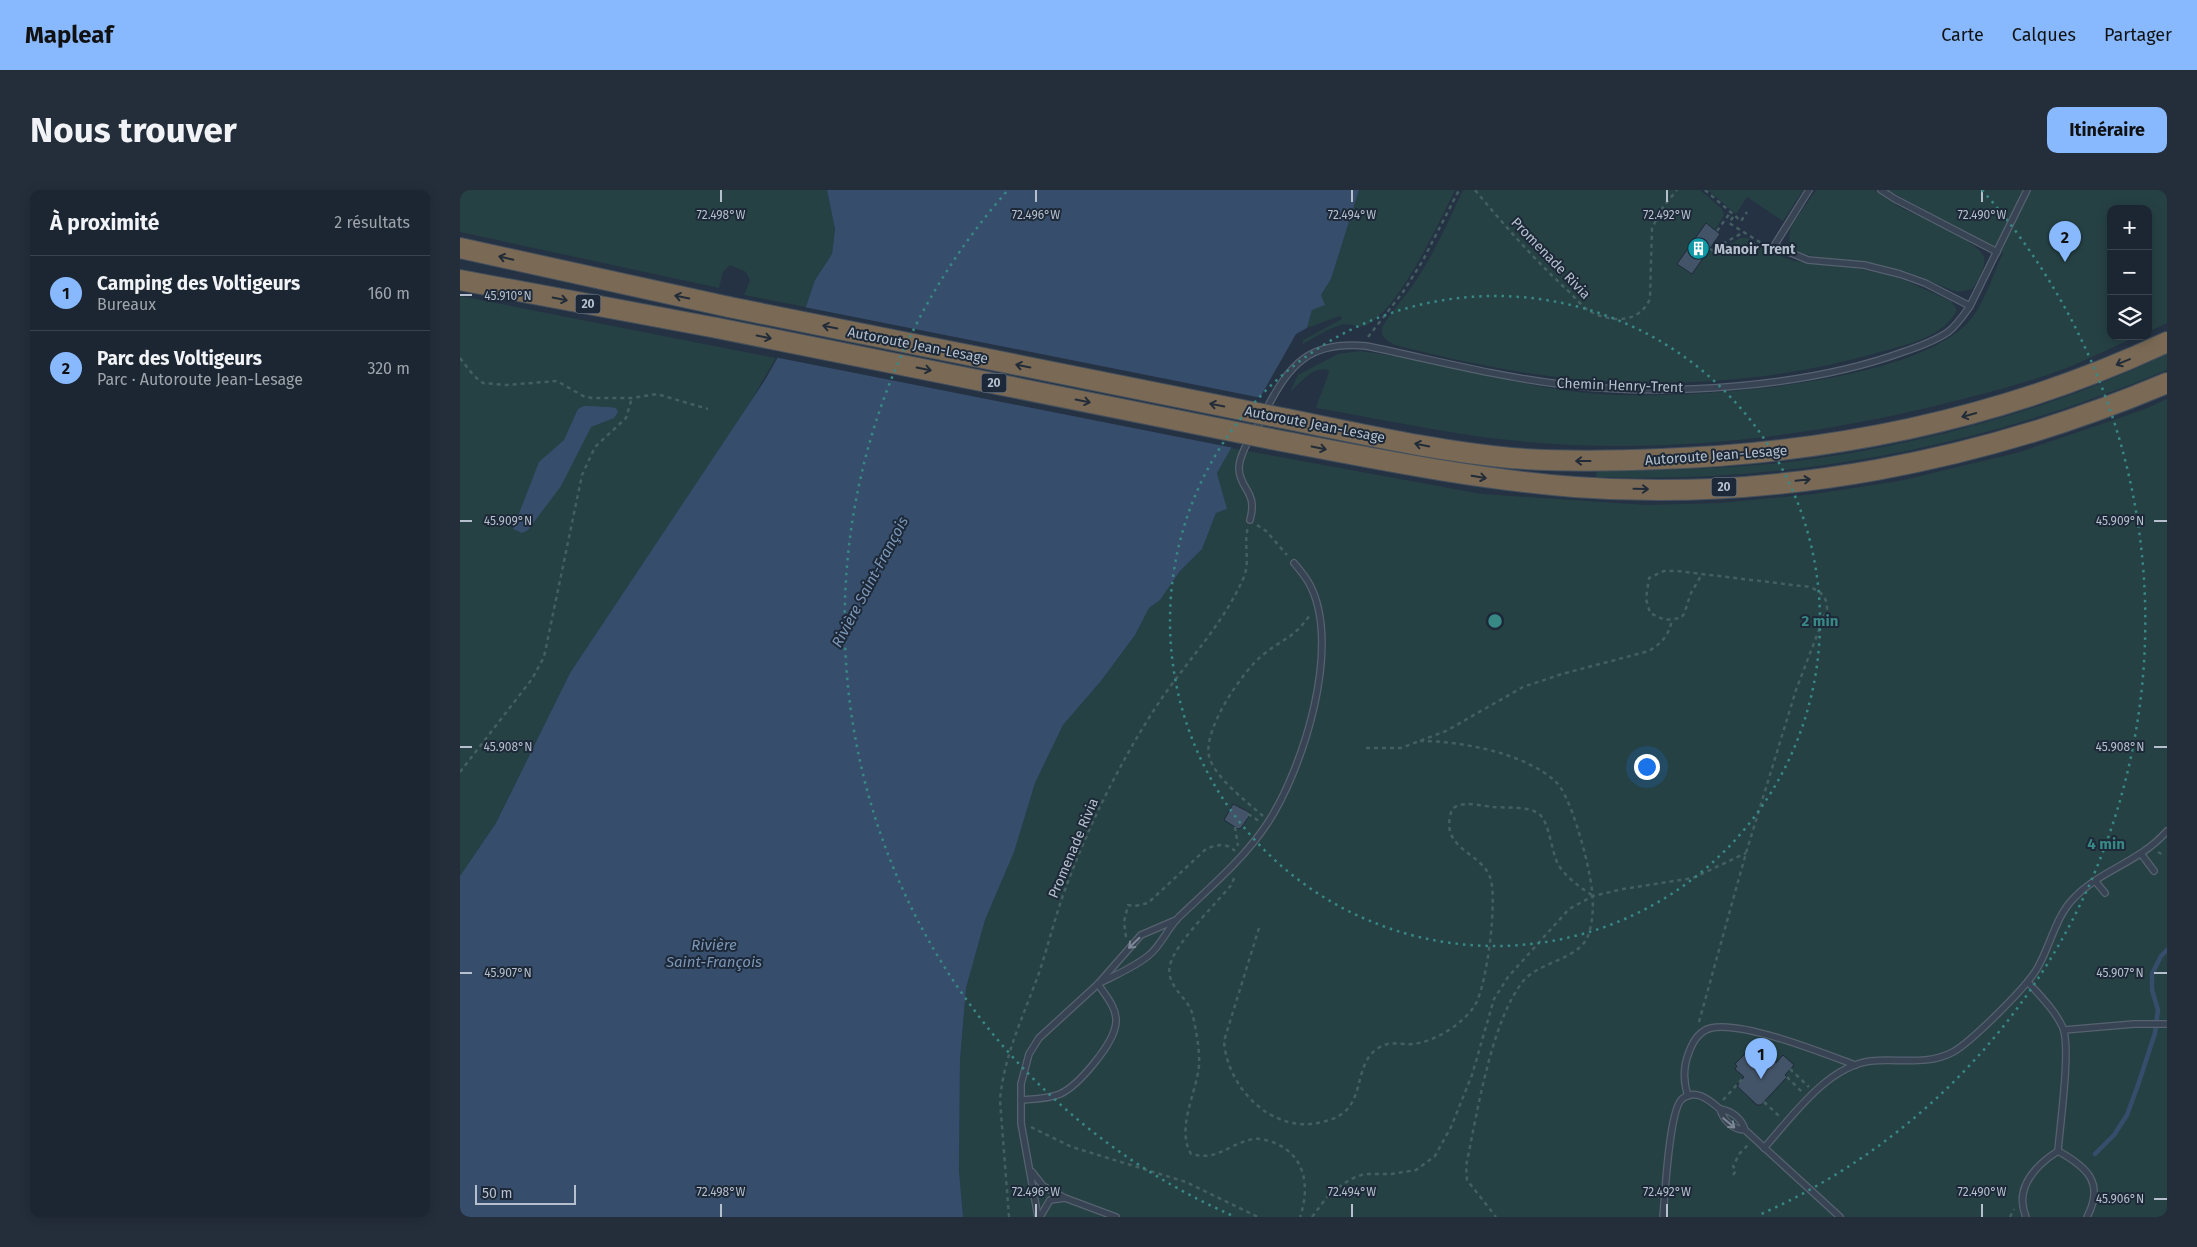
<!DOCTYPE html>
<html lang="fr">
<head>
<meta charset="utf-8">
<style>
	body { margin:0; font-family:"Fira Sans",sans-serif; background:#242e3a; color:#f1f3f6 }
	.controls { position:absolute; right:15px; top:15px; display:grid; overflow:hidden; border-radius:10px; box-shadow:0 2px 12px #0003 }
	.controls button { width:45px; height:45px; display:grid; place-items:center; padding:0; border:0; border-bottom:1px solid #39434d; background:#1b2632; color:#f1f3f6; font:25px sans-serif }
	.scale { position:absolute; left:15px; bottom:12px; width:101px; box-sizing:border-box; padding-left:5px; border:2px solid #b5bfcd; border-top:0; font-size:14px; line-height:18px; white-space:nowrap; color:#b5bfcd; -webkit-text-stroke:4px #1d2938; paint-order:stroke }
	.you { position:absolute; left:1186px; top:576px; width:18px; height:18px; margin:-12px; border:4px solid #fff; border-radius:50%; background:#1a73e8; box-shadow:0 0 0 8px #1a73e833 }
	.badge { display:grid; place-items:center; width:32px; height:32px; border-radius:50%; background:#88b9ff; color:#111; font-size:16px; font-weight:700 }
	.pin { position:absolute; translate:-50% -41px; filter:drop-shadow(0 1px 2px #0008) }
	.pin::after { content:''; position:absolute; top:26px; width:18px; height:15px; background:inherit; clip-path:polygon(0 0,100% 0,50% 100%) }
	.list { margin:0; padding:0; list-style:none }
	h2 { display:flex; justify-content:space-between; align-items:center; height:65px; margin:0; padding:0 20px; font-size:21px }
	h2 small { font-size:16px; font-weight:400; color:#a0a5ac }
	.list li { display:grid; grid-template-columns:32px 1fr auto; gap:15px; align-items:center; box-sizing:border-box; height:75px; padding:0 20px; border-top:1px solid #39434d }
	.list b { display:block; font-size:19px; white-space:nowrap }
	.list p { margin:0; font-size:16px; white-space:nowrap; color:#a0a5ac }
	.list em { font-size:16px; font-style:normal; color:#a0a5ac }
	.icon { flex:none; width:28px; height:28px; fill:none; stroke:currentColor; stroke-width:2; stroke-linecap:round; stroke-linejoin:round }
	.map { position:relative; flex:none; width:1707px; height:1027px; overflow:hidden; border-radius:10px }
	header { display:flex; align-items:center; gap:30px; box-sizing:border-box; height:70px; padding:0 25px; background:#88b9ff; color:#111 }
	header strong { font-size:24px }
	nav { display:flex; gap:28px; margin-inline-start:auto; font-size:18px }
	.intro { display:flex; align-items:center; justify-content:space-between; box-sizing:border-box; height:120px; padding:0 30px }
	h1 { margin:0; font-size:35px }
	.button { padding:12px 22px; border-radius:10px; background:#88b9ff; color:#111; font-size:18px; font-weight:700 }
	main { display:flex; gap:30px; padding:0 30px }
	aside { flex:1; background:#1b2632; border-radius:10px; box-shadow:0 2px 12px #0003 }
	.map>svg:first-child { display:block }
	.green { fill:#264144 }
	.water { fill:#364e6c }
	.pier { fill:#243243 }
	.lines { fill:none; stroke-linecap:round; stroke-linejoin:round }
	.stream { stroke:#364e6c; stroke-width:4.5 }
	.building { fill:#445468; stroke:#1f2b3a }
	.lane-casing { stroke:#566270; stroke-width:8 }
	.highway-casing { stroke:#434f5d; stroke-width:22 }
	.path { stroke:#445e61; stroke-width:2.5; stroke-dasharray:4 4; stroke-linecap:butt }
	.lane { stroke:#384453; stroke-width:5.5 }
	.highway { stroke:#7a6a55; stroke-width:20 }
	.highway-bridge-casing { stroke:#434f5d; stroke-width:22; stroke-linecap:butt }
	.highway-bridge { stroke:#7a6a55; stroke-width:20 }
	.oneway { stroke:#222c39 }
	.oneway2 { stroke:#7d8896 }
	.ticks { fill:none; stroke:#b5bfcd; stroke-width:2 }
	.ring { fill:none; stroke:#388886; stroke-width:2.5; stroke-dasharray:2.5 5 }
	.labels { text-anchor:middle; stroke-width:4; stroke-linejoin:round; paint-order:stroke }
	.shield { fill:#1d2938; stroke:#8792a0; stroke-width:1 }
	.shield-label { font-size:12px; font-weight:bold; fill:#b5bfcd }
	.poi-label { font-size:14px; font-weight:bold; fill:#b5bfcd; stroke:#1d2938; text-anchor:start }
	.street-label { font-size:14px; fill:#b5bfcd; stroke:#1d2938 }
	.water-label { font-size:15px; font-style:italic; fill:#7b96b7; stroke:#1d2938 }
	.ticks-label { font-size:12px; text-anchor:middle; fill:#b5bfcd; stroke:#1d2938; stroke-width:4; stroke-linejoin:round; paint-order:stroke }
	.centre { fill:#388886; stroke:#1d2938; stroke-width:2.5 }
	.ring-label { font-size:15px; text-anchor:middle; font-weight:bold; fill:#388886; stroke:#1d2938; stroke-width:4; stroke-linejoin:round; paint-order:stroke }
</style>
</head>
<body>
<header>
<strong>Mapleaf</strong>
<nav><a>Carte</a><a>Calques</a><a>Partager</a></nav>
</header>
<div class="intro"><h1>Nous trouver</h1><a class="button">Itinéraire</a></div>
<main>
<aside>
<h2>À proximité<small>2 résultats</small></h2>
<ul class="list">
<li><span class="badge">1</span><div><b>Camping des Voltigeurs</b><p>Bureaux</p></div><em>160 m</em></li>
<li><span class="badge">2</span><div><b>Parc des Voltigeurs</b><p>Parc · Autoroute Jean-Lesage</p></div><em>320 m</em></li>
</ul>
</aside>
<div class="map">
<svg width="1707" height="1027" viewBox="0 0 1707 1027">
	<rect width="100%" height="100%" fill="#243243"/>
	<!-- green -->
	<g class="green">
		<path d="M0 0H367L375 39 372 64 355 90 346 117 284 105 290 90 286 82 270 75 263 82 259 98 0 42Z"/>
		<path d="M899 0H995C977 36 943 111 910 133 899 141 892 132 881 135 868 138 854 148 843 154V150L882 129 880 126 847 138 852 120 871 89Z"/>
		<path d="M1003 0H1240L1262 19 1264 25 1255 40 1245 34 1217 74 1232 84 1249 60 1255 63 1280 48H1287L1313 63 1334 71 1395 78 1435 86 1491 111 1497 120C1484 147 1446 155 1420 162 1327 189 1224 198 1128 190 1063 185 998 171 935 155 928 151 920 147 922 139 922 133 948 103 953 95 973 66 988 32 1003 0Z"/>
		<path d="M1248 0H1343L1323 31 1287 7 1276 24Z"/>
		<path d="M1356 0C1372 0 1398 0 1413 0 1422 2 1431 12 1439 17 1456 25 1519 51 1524 67 1527 76 1517 92 1512 99L1497 102 1445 81 1416 74 1338 64 1329 52 1330 40 1334 32Z"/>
		<path d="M1428 0H1707V133L1688 142V19H1651V146H1678C1650 158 1622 173 1593 183 1553 197 1511 207 1471 217 1339 248 1203 264 1068 252 997 246 926 230 856 218 858 210 869 186 869 180 852 176 843 191 830 202L838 185 878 164 900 161C980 171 1057 197 1138 204 1219 210 1465 196 1514 125 1526 107 1534 83 1543 63Z"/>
		<path d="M0 106 316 168 286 219 110 483 36 633 0 686Z"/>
		<path d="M1707 164V180C1525 256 1333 294 1136 287L1137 281C1203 280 1271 279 1337 271 1459 256 1597 218 1707 164Z"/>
		<path d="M1707 209V1027H503L499 980 500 869 506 798 525 730 554 662 575 593 603 535 641 491 675 445 689 418 700 410 720 381 742 359 756 323 767 319 757 283 771 258 1022 304 1186 315 1261 313 1354 304 1439 291 1560 262 1685 219Z"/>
	</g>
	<!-- water -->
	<g class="water">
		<path d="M367 0H899L871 89 861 105 865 115 852 120 847 138 836 144 757 283 767 319 756 323 742 359 720 381 700 410 689 418 675 445 641 491 603 535 575 593 554 662 525 730 506 798 500 870 499 980 503 1027H0V686L36 633 110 483 305 190 346 117 355 90 372 64 375 39Z"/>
		<path d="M124 216C129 216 152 217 156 218L158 222 154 228 131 237 101 296 68 340 62 343 53 339 79 272 104 250 118 219Z"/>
	</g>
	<!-- pier -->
	<path class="pier" d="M344 117 802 208 774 258 314 167Z"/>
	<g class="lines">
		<!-- stream -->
		<path class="stream" d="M1635 964 1654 945 1667 925 1678 895 1695 843 1698 820 1692 800V784L1701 766 1707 760"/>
	</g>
	<!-- building -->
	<g class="building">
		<path d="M1246 33 1260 44 1232 84 1217 74Z"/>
		<path d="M773 614 789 622 790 625 781 638 778 639 764 630Z"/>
		<path d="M1286 863H1289L1298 871 1304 865 1306 867 1307 865 1316 873 1323 865 1334 875 1325 885 1327 887 1301 915H1297L1278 897V894L1284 887 1275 879 1277 876 1275 874Z"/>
	</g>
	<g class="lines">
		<defs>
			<g id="lane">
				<path d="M1349 0 1314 56 1348 70 1404 75 1440 84 1465 93 1510 116"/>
				<path d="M1421 0 1435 9 1537 62"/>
				<path d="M806 220C830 173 850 151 906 156 970 169 1034 186 1099 194 1204 207 1344 198 1443 162 1458 157 1475 151 1488 142 1497 135 1503 126 1510 116L1567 0"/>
				<path d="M790 330C798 301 780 300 779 279 779 262 794 243 802 229"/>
				<path d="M1682 665 1694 681"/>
				<path d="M1636 692 1645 703"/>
				<path d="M1568 792C1580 806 1595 820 1603 838 1611 858 1600 935 1598 961"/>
				<path d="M638 794C655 785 673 778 688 766 701 756 707 739 718 728 749 698 783 670 807 634 843 579 882 457 850 395 846 387 840 380 834 373"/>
				<path d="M1604 840 1674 834H1707"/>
				<path d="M1228 906C1223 891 1223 877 1229 862 1233 851 1239 841 1251 838 1283 831 1363 863 1395 875"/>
				<path d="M561 910C574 909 588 909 600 904 618 896 655 853 656 832 657 818 646 806 638 794"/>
				<path d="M1285 940C1273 940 1263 930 1260 919 1272 921 1282 929 1285 940L1380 1027"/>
				<path d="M1304 958C1332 927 1367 876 1411 871 1438 868 1467 876 1493 862 1511 852 1568 796 1578 777 1591 754 1596 725 1615 707 1641 680 1680 672 1707 641"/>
				<path d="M1598 961C1627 977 1645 993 1627 1027"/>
				<path d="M572 982 583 996 603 1007"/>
				<path d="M578 1027 561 933V894L569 864 579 848 638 794 681 745 716 730"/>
				<path d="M580 1027 590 1010 605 1008 656 1027"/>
				<path d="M1203 1027C1205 1006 1209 920 1222 909 1236 898 1249 910 1260 919"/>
				<path d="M1566 1027C1554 998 1575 976 1598 961"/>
			</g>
			<g id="highway">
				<path d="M0 58 269 117"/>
				<path d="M0 90 257 138"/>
				<path d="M822 228C898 243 974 261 1051 268 1100 272 1151 271 1201 269 1376 263 1547 227 1707 152"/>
				<path d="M811 249C912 268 1012 289 1115 297 1315 312 1523 271 1707 193"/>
			</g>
		</defs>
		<!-- lane casing -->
		<use href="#lane" class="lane-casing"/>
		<!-- highway casing -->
		<use href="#highway" class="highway-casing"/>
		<!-- path -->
		<g class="path">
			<path d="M1015 0C1044 35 1073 68 1106 99 1114 106 1122 117 1131 122 1153 133 1179 133 1190 109L1192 38 1203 17 1217 0"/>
			<path d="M1245 0 1281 31 1287 22"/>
			<path d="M1273 27 1269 33 1306 56"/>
			<path d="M1257 41 1270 23"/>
			<path d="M1250 59 1254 61 1257 57 1284 42"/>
			<path d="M908 147 943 102 962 72 999 0"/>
			<path d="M0 168 14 186 23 193 46 195 97 191 123 206 132 208H172L197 204 248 219"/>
			<path d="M797 335 806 341 827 365"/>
			<path d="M960 551C1001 551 1064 563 1095 591 1109 604 1120 646 1125 664 1131 690 1137 716 1129 743 1122 769 1081 771 1064 790 1031 830 1017 925 1006 976L1007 990 1036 1027"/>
			<path d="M906 558H941L986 541 1063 497 1102 484 1189 461C1202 453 1209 445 1212 430"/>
			<path d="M0 582 72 489 84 467 122 285 135 257 166 228 172 208"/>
			<path d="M788 624 799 631"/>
			<path d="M803 626C787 612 754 587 749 566 743 539 783 480 804 464 825 447 833 449 850 425"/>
			<path d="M775 637 778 656"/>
			<path d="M1698 662 1705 666"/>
			<path d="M774 688 772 694C756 714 715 753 710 775 705 797 729 807 733 826 736 841 740 860 739 876 736 904 716 938 731 964 757 971 766 956 789 950 797 947 807 950 815 953 846 966 850 998 840 1027"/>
			<path d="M799 738 764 851C767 898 813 945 862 932 870 930 877 928 883 923 905 907 894 869 922 856 932 851 942 855 952 854 975 852 1003 834 1015 815 1027 796 1038 708 1030 687 1021 663 983 659 990 627 991 623 991 619 995 617 1005 611 1022 616 1033 617 1047 618 1066 616 1078 623 1090 631 1091 663 1099 676 1108 689 1120 697 1133 706"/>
			<path d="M666 747 664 732 668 715 675 716 688 713 746 659C756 655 766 652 775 661"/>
			<path d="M1239 832 1286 663 1336 500 1367 419C1367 406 1361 402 1350 397L1217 381H1204L1189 388 1186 409 1190 423 1205 430 1221 428 1224 424 1231 403 1242 384"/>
			<path d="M1304 865 1313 855"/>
			<path d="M1330 879 1349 897"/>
			<path d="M1327 887 1342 902"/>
			<path d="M1263 910 1284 887"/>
			<path d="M1304 912 1319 926"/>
			<path d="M571 937 612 957 726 992 798 1027"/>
			<path d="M1273 985 1276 981 1273 976 1280 963 1289 954"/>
			<path d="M549 1027 540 910C544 864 565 823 580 780 589 752 596 724 606 697 629 635 658 576 694 520 722 476 762 437 783 389 791 372 783 355 788 337"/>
			<path d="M852 1027 870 1003 891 989 904 984H931L956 980 975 966 991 937 1012 885 1034 809 1048 787 1109 719 1133 706 1163 699 1233 688 1286 663"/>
			<path d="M1550 1027 1554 1019"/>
		</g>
		<!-- lane -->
		<use href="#lane" class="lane"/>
		<!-- highway -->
		<use href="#highway" class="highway"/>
		<defs>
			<g id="highway-bridge">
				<path d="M269 117 822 228"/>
				<path d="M257 138 811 249"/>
			</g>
		</defs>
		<!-- highway-bridge casing -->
		<use href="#highway-bridge" class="highway-bridge-casing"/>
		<!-- highway-bridge -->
		<use href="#highway-bridge" class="highway-bridge"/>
	</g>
	<!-- one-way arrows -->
	<defs><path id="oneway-shaft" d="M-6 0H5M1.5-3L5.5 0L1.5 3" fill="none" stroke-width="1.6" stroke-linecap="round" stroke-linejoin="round" transform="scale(1.25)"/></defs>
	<g class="oneway">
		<use href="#oneway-shaft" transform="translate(46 68) rotate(-167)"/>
		<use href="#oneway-shaft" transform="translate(222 107) rotate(-169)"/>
		<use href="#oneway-shaft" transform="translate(100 109) rotate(11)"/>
		<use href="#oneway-shaft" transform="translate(370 137) rotate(-169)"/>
		<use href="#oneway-shaft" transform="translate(304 147) rotate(11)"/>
		<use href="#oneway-shaft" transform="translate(1663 172) rotate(157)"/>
		<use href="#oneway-shaft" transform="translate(563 176) rotate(-169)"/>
		<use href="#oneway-shaft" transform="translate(464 179) rotate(11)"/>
		<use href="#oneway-shaft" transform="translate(623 211) rotate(11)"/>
		<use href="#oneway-shaft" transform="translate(757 215) rotate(-169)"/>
		<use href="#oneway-shaft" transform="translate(1509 225) rotate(164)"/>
		<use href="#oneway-shaft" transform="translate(962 255) rotate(-169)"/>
		<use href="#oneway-shaft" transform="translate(859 258) rotate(11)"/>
		<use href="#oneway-shaft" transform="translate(1123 271) rotate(-180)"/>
		<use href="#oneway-shaft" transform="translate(1019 287) rotate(9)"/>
		<use href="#oneway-shaft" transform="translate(1343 290) rotate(-6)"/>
		<use href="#oneway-shaft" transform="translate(1181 299) rotate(1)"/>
	</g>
	<g class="oneway2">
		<use href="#oneway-shaft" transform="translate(674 753) rotate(136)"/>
		<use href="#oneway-shaft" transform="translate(1269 933) rotate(40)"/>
	</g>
	<!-- ticks -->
	<path class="ticks" d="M261 0V12M576 0V12M892 0V12M1207 0V12M1522 0V12M0 105H12M0 331H12M1694 331H1707M0 557H12M1694 557H1707M0 783H12M1694 783H1707M1694 1009H1707M261 1014V1027M576 1014V1027M892 1014V1027M1207 1014V1027M1522 1014V1027"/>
	<!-- distance rings -->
	<g class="ring">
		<circle cx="1035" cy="431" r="325"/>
		<path d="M771 1025A650 650 0 0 1 548 0M1522 0A650 650 0 0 1 1299 1025"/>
	</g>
	<!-- icons -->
	<defs>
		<symbol id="building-disc" viewBox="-11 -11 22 22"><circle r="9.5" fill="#0f9aa8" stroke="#1d2938"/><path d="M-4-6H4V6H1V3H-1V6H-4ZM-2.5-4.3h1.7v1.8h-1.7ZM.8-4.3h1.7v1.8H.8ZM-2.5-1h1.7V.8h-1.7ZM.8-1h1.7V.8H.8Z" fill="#fff"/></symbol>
	</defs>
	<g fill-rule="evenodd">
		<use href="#building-disc" x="1226" y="46" width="25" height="25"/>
	</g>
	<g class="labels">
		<!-- shield labels -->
		<g class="shield">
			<rect x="115.5" y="104.5" width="25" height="19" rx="4"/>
			<rect x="521.5" y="183.5" width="25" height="19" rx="4"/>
			<rect x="1251.5" y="287.5" width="25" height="19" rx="4"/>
		</g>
		<g class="shield-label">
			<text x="128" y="118">20</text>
			<text x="534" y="197">20</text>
			<text x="1264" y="301">20</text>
		</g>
		<!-- poi labels -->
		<g class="poi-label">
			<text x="1254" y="64">Manoir Trent</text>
		</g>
		<!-- street labels -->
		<g class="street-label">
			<text transform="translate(1091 68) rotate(46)" y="5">Promenade Rivia</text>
			<text transform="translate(458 155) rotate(11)" y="5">Autoroute Jean-Lesage</text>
			<text transform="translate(1160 195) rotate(2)" y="5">Chemin Henry-Trent</text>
			<text transform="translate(855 234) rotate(11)" y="5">Autoroute Jean-Lesage</text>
			<text transform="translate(1256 265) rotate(-4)" y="5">Autoroute Jean-Lesage</text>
			<text transform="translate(613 658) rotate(-67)" y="5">Promenade Rivia</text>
		</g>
		<!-- water labels -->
		<g class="water-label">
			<text transform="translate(410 392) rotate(-62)" y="5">Rivière Saint-François</text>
			<text x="254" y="760">Rivière<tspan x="254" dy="17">Saint-François</tspan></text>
		</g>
	</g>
	<g class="ticks-label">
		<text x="261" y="29">72.498°W</text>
		<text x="576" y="29">72.496°W</text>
		<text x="892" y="29">72.494°W</text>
		<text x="1207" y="29">72.492°W</text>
		<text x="1522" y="29">72.490°W</text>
		<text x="48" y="110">45.910°N</text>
		<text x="48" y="335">45.909°N</text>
		<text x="1660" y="335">45.909°N</text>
		<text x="48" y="561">45.908°N</text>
		<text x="1660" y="561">45.908°N</text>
		<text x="48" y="787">45.907°N</text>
		<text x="1660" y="787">45.907°N</text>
		<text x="261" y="1006">72.498°W</text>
		<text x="576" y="1006">72.496°W</text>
		<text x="892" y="1006">72.494°W</text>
		<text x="1207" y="1006">72.492°W</text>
		<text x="1522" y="1006">72.490°W</text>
		<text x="1660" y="1013">45.906°N</text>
	</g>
	<circle cx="1035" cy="431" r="8" class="centre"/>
	<g class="ring-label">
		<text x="1360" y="436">2 min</text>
		<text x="1646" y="659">4 min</text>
	</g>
</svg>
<div class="controls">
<button>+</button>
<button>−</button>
<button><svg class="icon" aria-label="layers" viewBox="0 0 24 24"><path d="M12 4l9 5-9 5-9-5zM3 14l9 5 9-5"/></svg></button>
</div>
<div class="scale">50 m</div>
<div class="you"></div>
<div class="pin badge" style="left:1301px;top:889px">1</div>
<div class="pin badge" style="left:1605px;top:72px">2</div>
</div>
</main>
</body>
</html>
